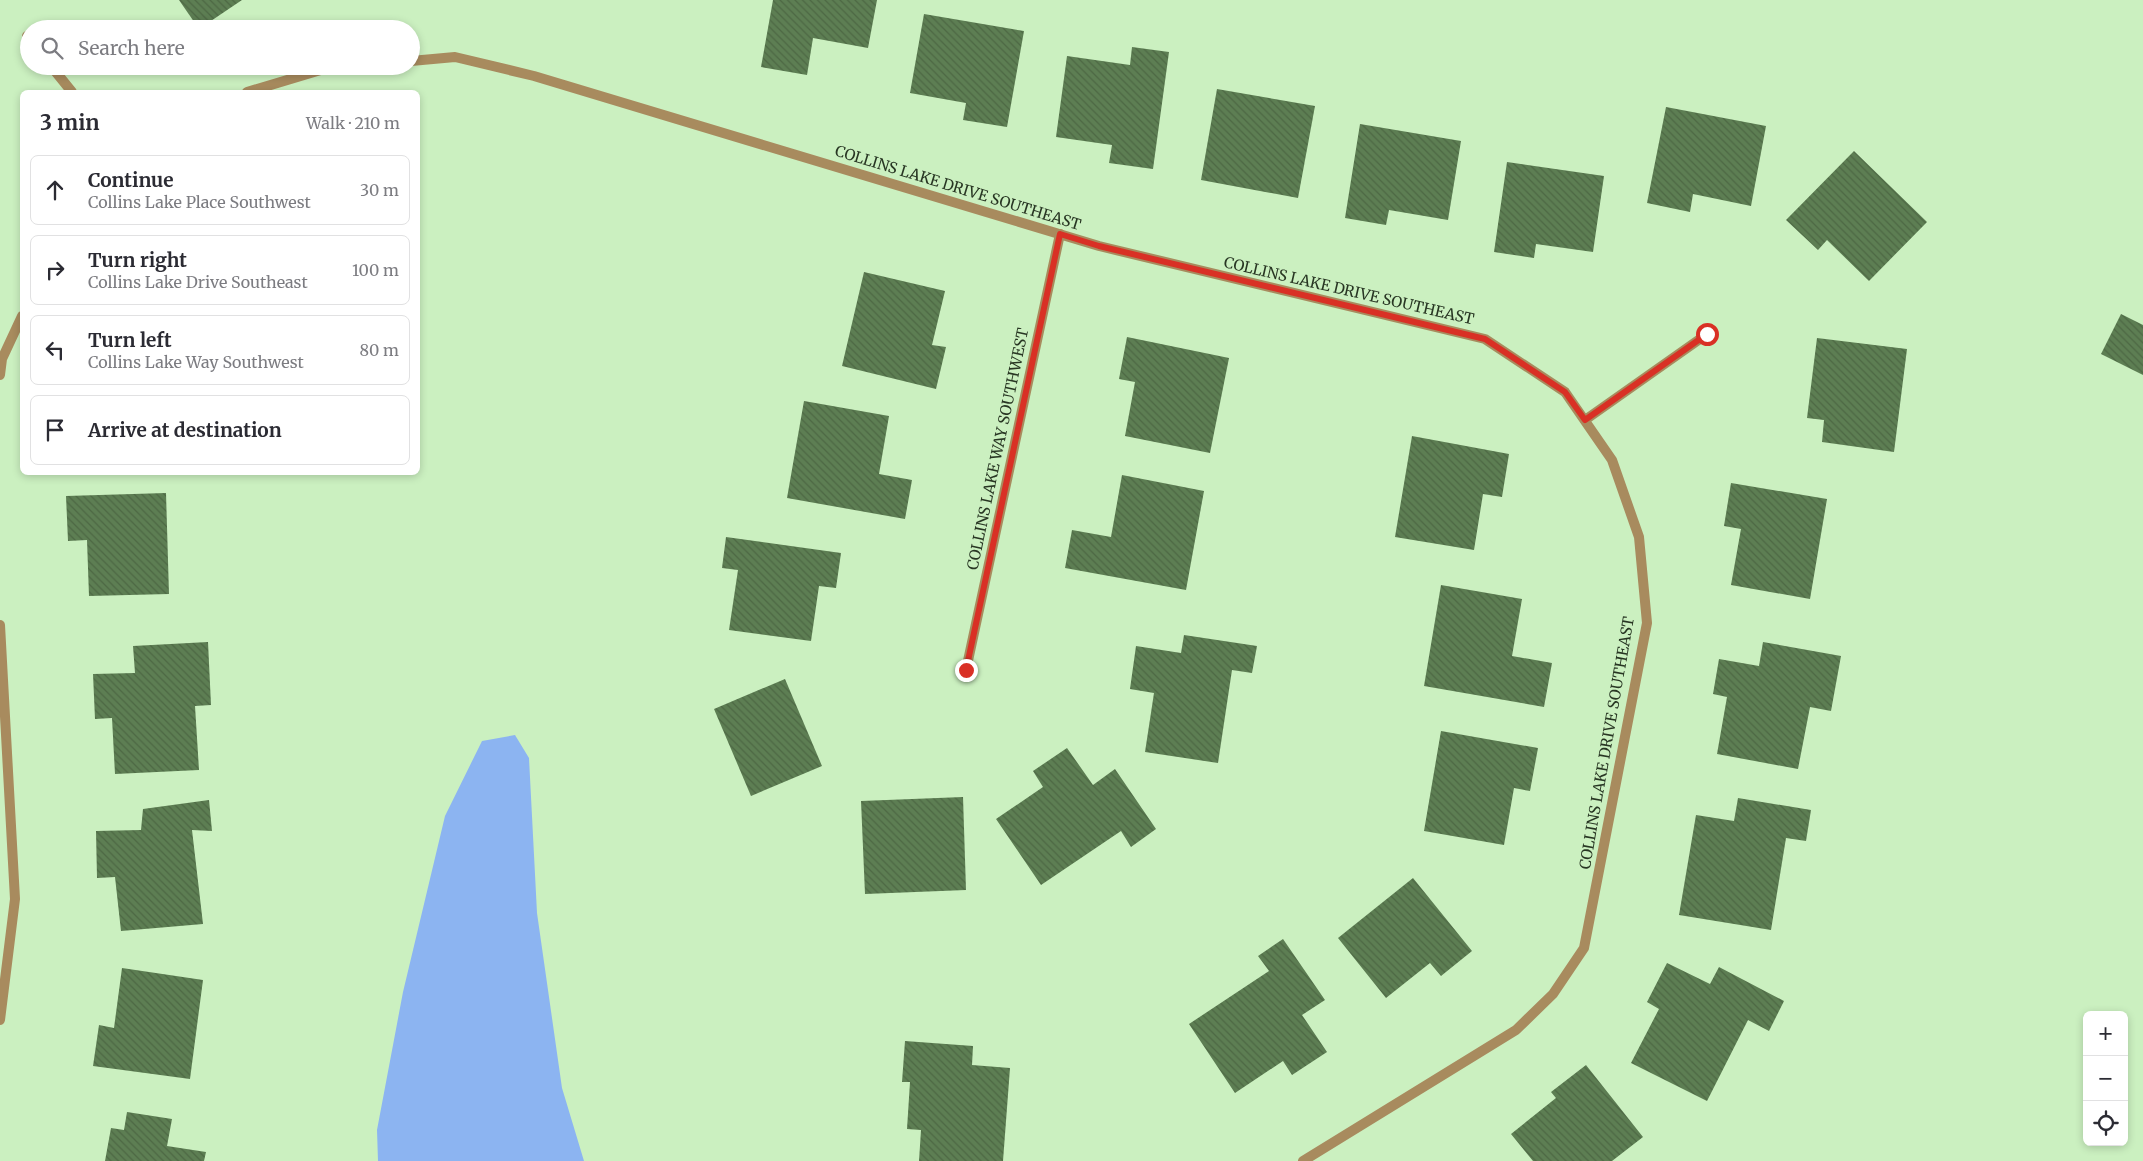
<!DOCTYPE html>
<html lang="en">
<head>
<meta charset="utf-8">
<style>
	body { margin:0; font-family:Merriweather,serif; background:#f7f7f7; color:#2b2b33 }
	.controls { position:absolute; right:15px; bottom:15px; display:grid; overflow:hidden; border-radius:8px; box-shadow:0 2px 8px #0003 }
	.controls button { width:45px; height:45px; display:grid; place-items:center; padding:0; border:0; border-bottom:1px solid #e1e1e2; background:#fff; color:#2b2b33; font:25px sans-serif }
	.stop { position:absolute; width:15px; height:15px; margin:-11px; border:4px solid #d93025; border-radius:50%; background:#fff }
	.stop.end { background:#d93025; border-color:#fff; box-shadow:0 1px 5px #0008 }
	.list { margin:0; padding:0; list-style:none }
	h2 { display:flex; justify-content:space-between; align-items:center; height:65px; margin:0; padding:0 20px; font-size:21px }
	h2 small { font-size:16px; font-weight:400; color:#7c7c81 }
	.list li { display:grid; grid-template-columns:32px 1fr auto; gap:15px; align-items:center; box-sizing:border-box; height:70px; margin:0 10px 10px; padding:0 10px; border:1px solid #e1e1e2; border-radius:8px }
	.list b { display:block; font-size:19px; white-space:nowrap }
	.list p { margin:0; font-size:16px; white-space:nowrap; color:#7c7c81 }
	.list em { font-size:16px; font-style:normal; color:#7c7c81 }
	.icon { flex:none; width:28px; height:28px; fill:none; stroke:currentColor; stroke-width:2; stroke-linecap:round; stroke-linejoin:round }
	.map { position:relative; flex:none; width:2143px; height:1161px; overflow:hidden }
	.search { position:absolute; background:#fff; box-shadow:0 2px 8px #0003; left:20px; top:20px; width:400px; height:55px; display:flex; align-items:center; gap:12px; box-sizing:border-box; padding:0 18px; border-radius:28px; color:#7c7c81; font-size:19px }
	.panel { position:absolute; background:#fff; box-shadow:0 2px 8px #0003; left:20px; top:90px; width:400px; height:385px; border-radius:8px }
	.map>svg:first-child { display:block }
	.water { fill:#8cb4f1 }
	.building { fill:url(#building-back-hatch) }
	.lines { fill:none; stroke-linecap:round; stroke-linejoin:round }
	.street { stroke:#a88b5e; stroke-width:10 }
	.route { stroke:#d93025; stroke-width:6 }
	.labels { text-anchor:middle; stroke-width:5; stroke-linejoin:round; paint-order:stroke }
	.street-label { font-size:15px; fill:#283623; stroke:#cbf0c0 }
</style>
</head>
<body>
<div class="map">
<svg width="2143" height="1161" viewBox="0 0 2143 1161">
	<defs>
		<pattern id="building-back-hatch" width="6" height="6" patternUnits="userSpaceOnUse" patternTransform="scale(1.25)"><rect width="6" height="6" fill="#5d7e53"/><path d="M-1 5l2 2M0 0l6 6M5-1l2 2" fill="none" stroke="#4d6844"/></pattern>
	</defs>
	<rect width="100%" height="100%" fill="#cbf0c0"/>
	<!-- water -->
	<path class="water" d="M515 735 529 758 537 913 562 1088 584 1161H378L377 1130 403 992 445 816 482 741Z"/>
	<!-- building -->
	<g class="building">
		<path d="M179 0H242L199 29Z"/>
		<path d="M773 0H877L868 48 813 38 807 75 761 67Z"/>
		<path d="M924 14 1024 31 1007 127 963 120 966 103 910 93Z"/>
		<path d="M1132 47 1169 52 1153 169 1109 163 1112 145 1056 137 1067 56 1130 65Z"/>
		<path d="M1217 89 1315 106 1298 198 1201 180Z"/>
		<path d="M1666 107 1766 126 1751 206 1693 194 1690 212 1647 203Z"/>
		<path d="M1360 124 1461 141 1448 220 1389 210 1386 225 1345 218Z"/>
		<path d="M1854 151 1927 222 1869 281 1827 240 1818 250 1786 220Z"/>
		<path d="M1507 162 1604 176 1593 252 1536 244 1534 258 1494 252Z"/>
		<path d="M864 272 945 291 932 345 946 347 936 389 842 366Z"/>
		<path d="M2121 314 2143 325V375L2101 354Z"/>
		<path d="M1127 337 1229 358 1210 453 1125 436 1135 382 1119 379Z"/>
		<path d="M1817 338 1907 349 1894 452 1822 442 1824 420 1807 418Z"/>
		<path d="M804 401 889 416 879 474 912 480 905 519 787 498Z"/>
		<path d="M1412 436 1509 454 1502 497 1483 494 1474 550 1395 537Z"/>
		<path d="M1122 475 1204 491 1186 590 1065 568 1072 530 1111 537Z"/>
		<path d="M1731 483 1827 499 1810 599 1731 585 1741 529 1724 526Z"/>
		<path d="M166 493 169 594 89 596 87 540 68 541 66 496Z"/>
		<path d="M726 537 841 553 836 588 819 586 811 641 729 630 738 570 722 568Z"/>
		<path d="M1441 585 1522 599 1512 656 1552 663 1544 707 1424 686Z"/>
		<path d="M1184 635 1257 646 1252 673 1232 670 1218 763 1145 752 1154 693 1130 689 1136 646 1181 653Z"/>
		<path d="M208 642 211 705 195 706 199 770 115 774 112 718 95 719 93 674 135 673 133 646Z"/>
		<path d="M1763 642 1841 656 1831 711 1810 707 1798 769 1717 754 1727 697 1713 694 1719 659 1759 666Z"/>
		<path d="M785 679 822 766 751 796 714 709Z"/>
		<path d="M1441 731 1538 748 1530 791 1514 788 1504 845 1424 831Z"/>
		<path d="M1067 748 1093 785 1115 769 1156 829 1131 847 1121 831 1041 885 996 819 1043 787 1033 771Z"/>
		<path d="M963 797 966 890 865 894 861 801Z"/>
		<path d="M1738 798 1811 810 1806 841 1786 838 1771 930 1679 915 1696 815 1734 821Z"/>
		<path d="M209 800 212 831 192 830 203 924 121 931 115 877 97 878 96 831 141 830 143 809Z"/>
		<path d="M1413 878 1472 951 1441 976 1430 963 1386 998 1338 938Z"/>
		<path d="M1283 939 1325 1000 1302 1015 1327 1052 1292 1075 1283 1061 1235 1093 1189 1024 1269 971 1258 956Z"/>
		<path d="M1667 963 1710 984 1719 967 1784 1001 1769 1031 1748 1020 1707 1101 1631 1063 1659 1009 1647 1002Z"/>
		<path d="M122 968 203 980 190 1079 93 1066 99 1025 114 1028Z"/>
		<path d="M905 1041 973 1046 972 1065 1010 1068 1003 1161H919L921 1130 907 1129 910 1082H902Z"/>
		<path d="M1586 1065 1643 1137 1612 1161H1533L1511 1134 1556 1098 1551 1092Z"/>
		<path d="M127 1112 172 1119 167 1146 206 1152 204 1161H105L111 1128 124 1130Z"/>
	</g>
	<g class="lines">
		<!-- street -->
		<g class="street">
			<path d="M27 36 29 38"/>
			<path d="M411 61 455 57 534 76 1099 246 1485 339 1565 392 1612 460 1639 537 1647 623 1584 948 1553 994 1516 1030 1303 1161"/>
			<path d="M51 66 72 92"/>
			<path d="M247 92 324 69 357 66"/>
			<path d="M0 375 2 359 22 316"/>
			<path d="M1585 420 1707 334"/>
			<path d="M0 625 15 899 0 1020"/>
			<path d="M966 670 1060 234"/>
		</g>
	</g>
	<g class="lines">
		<!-- route -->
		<path class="route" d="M966 670 1060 234 1099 246 1485 339 1565 392 1585 420 1707 334"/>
	</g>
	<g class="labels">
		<!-- street labels -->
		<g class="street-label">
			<text transform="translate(958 188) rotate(17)" y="5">COLLINS LAKE DRIVE SOUTHEAST</text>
			<text transform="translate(1349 291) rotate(13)" y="5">COLLINS LAKE DRIVE SOUTHEAST</text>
			<text transform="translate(998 449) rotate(-78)" y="5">COLLINS LAKE WAY SOUTHWEST</text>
			<text transform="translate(1607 743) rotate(-80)" y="5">COLLINS LAKE DRIVE SOUTHEAST</text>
		</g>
	</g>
</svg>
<div class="controls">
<button>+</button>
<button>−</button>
<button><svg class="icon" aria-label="locate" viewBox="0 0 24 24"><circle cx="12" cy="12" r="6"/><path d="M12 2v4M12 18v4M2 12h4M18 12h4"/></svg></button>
</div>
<div class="stop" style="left:1707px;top:334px"></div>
<div class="stop end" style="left:966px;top:670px"></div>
<div class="search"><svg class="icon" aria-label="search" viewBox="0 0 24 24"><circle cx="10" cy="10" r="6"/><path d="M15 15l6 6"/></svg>Search here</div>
<section class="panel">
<h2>3 min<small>Walk · 210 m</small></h2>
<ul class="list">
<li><svg class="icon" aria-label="ahead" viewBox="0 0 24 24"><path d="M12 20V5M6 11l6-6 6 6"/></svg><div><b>Continue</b><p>Collins Lake Place Southwest</p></div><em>30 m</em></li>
<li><svg class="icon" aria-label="right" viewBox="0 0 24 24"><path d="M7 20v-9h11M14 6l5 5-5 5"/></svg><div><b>Turn right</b><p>Collins Lake Drive Southeast</p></div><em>100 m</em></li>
<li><svg class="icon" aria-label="left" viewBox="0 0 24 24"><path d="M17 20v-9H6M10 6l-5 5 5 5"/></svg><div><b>Turn left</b><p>Collins Lake Way Southwest</p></div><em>80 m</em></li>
<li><svg class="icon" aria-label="arrive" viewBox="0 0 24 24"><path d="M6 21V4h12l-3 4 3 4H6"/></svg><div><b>Arrive at destination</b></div></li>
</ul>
</section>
</div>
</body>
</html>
